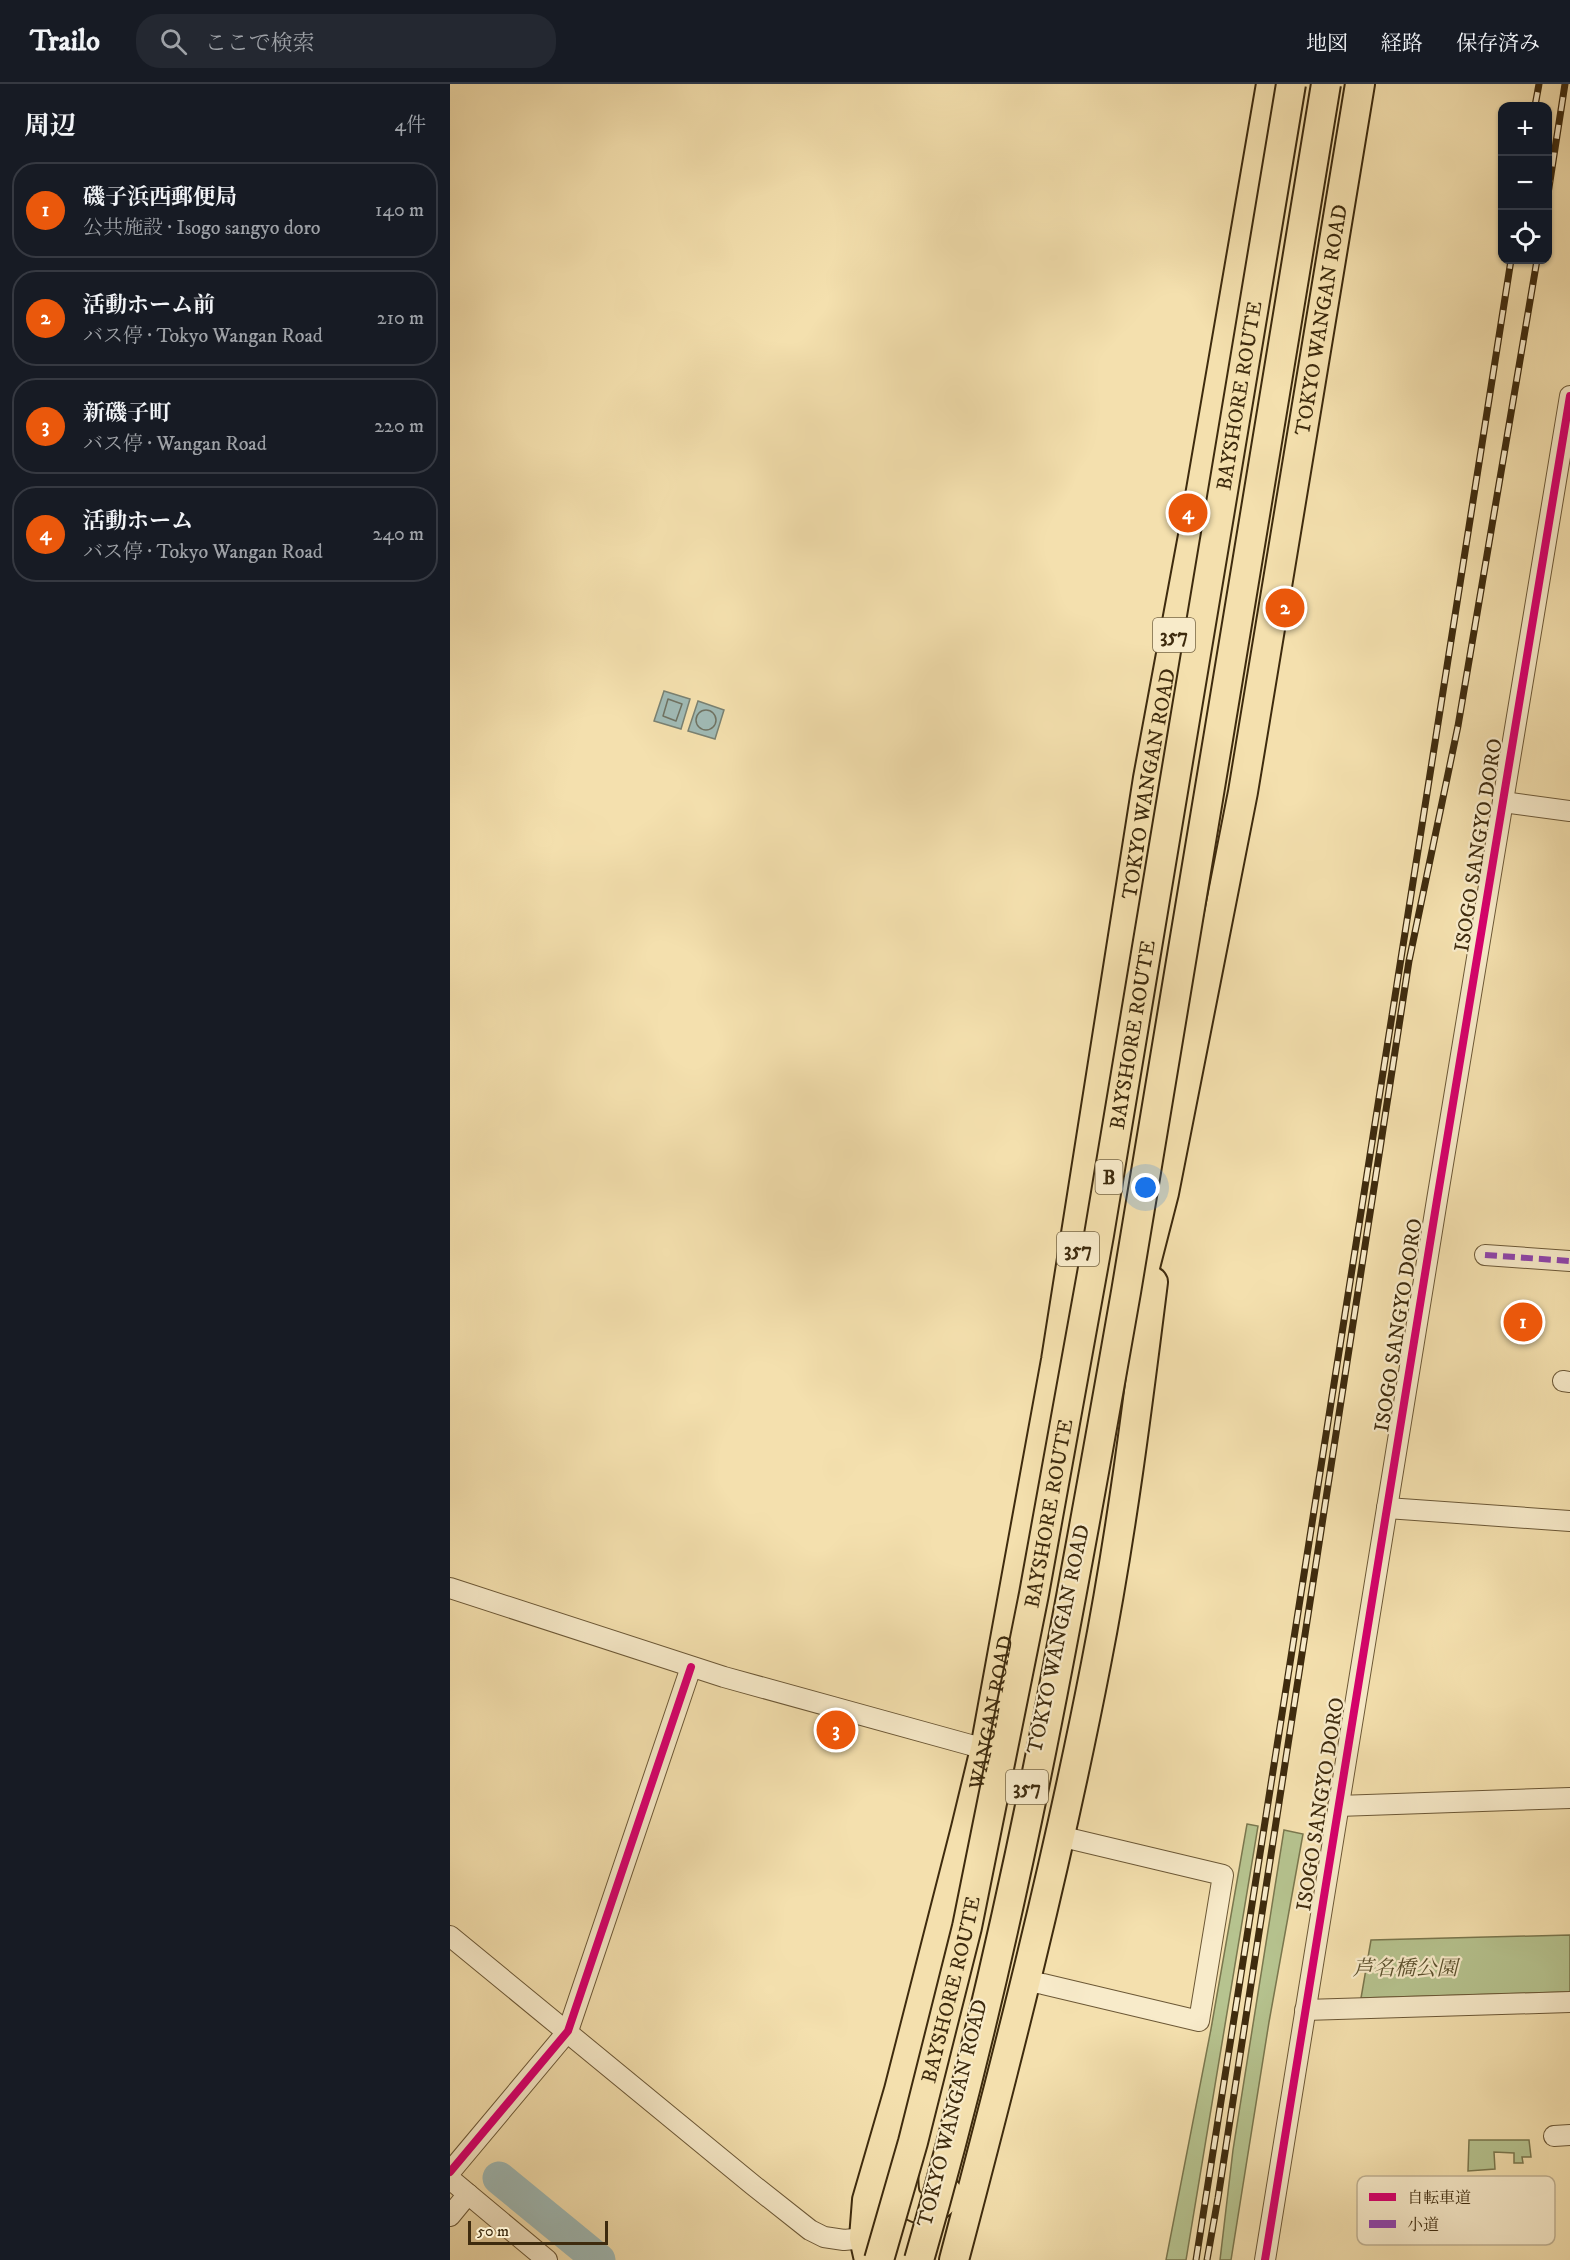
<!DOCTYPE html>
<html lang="ja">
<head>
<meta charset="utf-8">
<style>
	body { margin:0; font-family:"IM FELL DW Pica","Noto Serif JP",serif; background:#242831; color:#f1f3f6 }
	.controls { position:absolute; right:18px; top:18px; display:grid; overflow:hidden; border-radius:12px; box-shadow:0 2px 4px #0004 }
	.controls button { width:54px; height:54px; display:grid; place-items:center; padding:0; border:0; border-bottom:2px solid #363941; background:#171b24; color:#f1f3f6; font:30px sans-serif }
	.scale { position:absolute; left:18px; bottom:15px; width:140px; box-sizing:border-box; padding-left:6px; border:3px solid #3e2b0e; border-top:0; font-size:16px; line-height:21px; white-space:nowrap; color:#3e2b0e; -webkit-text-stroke:4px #f8ebca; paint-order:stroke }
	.you { position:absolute; left:696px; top:1104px; width:21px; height:21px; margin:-15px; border:4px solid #fff; border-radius:50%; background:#1a73e8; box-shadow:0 0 0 9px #1a73e833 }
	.badge { display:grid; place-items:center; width:39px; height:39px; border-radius:50%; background:#ea580c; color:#fff; font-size:20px; font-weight:700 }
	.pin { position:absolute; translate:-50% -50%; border:3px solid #fff; box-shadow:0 2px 6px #0006 }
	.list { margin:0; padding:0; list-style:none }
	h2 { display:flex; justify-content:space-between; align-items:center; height:78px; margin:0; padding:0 24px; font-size:26px }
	h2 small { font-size:20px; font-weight:400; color:#9ea1a6 }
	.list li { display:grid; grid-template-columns:39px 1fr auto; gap:18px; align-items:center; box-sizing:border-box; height:96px; margin:0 12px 12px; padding:0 12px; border:2px solid #363941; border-radius:24px }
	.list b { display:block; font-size:22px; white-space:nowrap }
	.list p { margin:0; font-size:20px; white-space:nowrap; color:#9ea1a6 }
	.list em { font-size:20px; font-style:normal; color:#9ea1a6 }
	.icon { flex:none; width:33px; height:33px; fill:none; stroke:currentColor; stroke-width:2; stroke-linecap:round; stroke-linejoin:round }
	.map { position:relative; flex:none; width:1120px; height:2176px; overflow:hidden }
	header { display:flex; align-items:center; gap:36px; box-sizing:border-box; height:84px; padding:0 30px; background:#171b24; border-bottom:2px solid #363941 }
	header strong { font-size:28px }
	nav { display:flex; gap:33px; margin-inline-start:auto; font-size:21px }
	.search { width:420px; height:54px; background:#242831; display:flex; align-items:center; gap:15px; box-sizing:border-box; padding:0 21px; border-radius:24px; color:#9ea1a6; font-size:22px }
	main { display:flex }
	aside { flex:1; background:#171b24 }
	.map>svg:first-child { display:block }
	.green { fill:#b6c38f; stroke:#7a774e; stroke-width:1.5 }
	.water { fill:#a0bab5; stroke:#798172; stroke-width:1.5 }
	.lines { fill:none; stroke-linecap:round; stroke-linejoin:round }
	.shore { stroke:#6f7262; stroke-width:1.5 }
	.river { stroke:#a0bab5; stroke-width:33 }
	.minor-casing { stroke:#6c5836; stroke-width:22 }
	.highway-casing { stroke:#3e2b0e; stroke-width:32 }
	.minor { stroke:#f8ebca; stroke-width:20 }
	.highway { stroke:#f4e0ae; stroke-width:28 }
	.rail-casing { stroke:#3e2b0e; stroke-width:7 }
	.rail { stroke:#f8ebca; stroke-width:4.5; stroke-dasharray:14; stroke-linecap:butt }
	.highway-bridge-casing { stroke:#3e2b0e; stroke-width:32; stroke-linecap:butt }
	.highway-bridge { stroke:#f4e0ae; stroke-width:28 }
	.quiet { stroke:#8e44ad; stroke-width:6; stroke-dasharray:12 6; stroke-linecap:butt }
	.cycleway-casing { stroke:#f8ebca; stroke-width:11 }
	.cycleway { stroke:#d6006c; stroke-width:8 }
	.labels { text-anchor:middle; stroke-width:4.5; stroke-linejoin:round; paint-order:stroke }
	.shield { fill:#f8ebca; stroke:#766546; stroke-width:1.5 }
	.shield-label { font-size:20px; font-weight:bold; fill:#3e2b0e }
	.street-label { font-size:21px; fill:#3e2b0e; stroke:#f8ebca }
	.park-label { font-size:21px; font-style:italic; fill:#5c512e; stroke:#f8ebca }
	.key { fill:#f8ebca; stroke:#c0b192; stroke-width:1.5 }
	.key-label { font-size:16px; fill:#3e2b0e }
</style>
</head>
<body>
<header>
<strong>Trailo</strong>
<div class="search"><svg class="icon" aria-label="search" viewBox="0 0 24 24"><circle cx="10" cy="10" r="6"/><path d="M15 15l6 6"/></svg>ここで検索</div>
<nav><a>地図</a><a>経路</a><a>保存済み</a></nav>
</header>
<main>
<aside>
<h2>周辺<small>4件</small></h2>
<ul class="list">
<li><span class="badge">1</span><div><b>磯子浜西郵便局</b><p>公共施設 · Isogo sangyo doro</p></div><em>140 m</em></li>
<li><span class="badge">2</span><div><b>活動ホーム前</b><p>バス停 · Tokyo Wangan Road</p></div><em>210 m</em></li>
<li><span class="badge">3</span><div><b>新磯子町</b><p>バス停 · Wangan Road</p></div><em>220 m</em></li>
<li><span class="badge">4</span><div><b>活動ホーム</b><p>バス停 · Tokyo Wangan Road</p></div><em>240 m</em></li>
</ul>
</aside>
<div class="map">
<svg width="1120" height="2176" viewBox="0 0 1120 2176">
	<rect width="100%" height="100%" fill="#f4e0ae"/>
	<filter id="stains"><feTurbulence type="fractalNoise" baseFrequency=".00333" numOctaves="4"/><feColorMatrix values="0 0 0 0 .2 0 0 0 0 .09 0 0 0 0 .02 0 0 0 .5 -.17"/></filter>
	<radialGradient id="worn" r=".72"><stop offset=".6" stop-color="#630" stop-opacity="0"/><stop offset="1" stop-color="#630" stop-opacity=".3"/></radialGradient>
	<!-- green -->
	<g class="green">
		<path d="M797 1740 808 1742 736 2176H716L761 1945Z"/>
		<path d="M834 1746 853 1750 819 1938 781 2176H770L783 2066Z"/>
		<path d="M1120 1851V1908L911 1914 921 1856Z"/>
		<path d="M1019 2056H1079L1081 2073H1072L1073 2079H1064V2069L1044 2068 1045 2085 1018 2087Z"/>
	</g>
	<!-- water -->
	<g class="water">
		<path d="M214 607 240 615 231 645 204 637Z"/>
		<path d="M248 617 274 626 265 655 238 647Z"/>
	</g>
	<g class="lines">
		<!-- shore -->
		<g class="shore">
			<path d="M218 615 232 620 226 637 213 632Z"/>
			<circle cx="256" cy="636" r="10"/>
		</g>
		<!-- river -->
		<path class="river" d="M49 2094 149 2176"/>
		<defs>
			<g id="minor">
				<path d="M1053 718 1120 727"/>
				<path d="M1035 1171 1120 1177"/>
				<path d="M1113 1297 1120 1298"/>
				<path d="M937 1424 1120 1437"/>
				<path d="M0 1504 274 1593 535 1665"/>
				<path d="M888 1722 1120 1714"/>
				<path d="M0 1852 303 2101 360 2146 374 2153 394 2156 414 2154"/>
				<path d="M576 1897 593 1900 749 1937 773 1791 609 1752"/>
				<path d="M855 1926 1120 1918"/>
				<path d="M1104 2052 1120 2051"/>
				<path d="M0 2088 118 1947 241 1583"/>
				<path d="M0 2095 97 2176"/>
				<path d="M0 2132 18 2110"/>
				<path d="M815 2176 987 1116 1120 312"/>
			</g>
			<g id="highway">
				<path id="s1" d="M685 1222 714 1109 793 708 910 0"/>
				<path d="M453 2082C454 2092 452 2107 457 2115 468 2133 492 2125 498 2109"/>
				<path id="s2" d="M419 2176 414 2154 417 2116 449 2006 516 1744 535 1665 606 1276 698 694 745 441 821 0"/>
				<path d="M504 2176C556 1979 607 1781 646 1580 671 1453 687 1326 703 1198"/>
			</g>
		</defs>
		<!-- minor casing -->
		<use href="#minor" class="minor-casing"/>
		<!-- highway casing -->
		<use href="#highway" class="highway-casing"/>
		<!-- minor -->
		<use href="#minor" class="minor"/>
		<!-- highway -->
		<use href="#highway" class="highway"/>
		<defs>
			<g id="rail">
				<path d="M1085 22 1089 0"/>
				<path d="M1098 110 1115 0"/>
				<path d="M746 2176 1061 176"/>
				<path d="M757 2176 768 2114 959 877 1008 642 1087 176"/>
			</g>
		</defs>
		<!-- rail casing -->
		<use href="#rail" class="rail-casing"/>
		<!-- rail -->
		<use href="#rail" class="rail"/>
		<defs>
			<g id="highway-bridge">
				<path id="s3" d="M429 2176 463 2058 517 1843 584 1510 649 1151 841 0"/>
				<path d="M469 2176C561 1859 619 1533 676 1208 745 806 808 402 876 0"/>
			</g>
		</defs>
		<!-- highway-bridge casing -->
		<use href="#highway-bridge" class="highway-bridge-casing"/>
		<!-- highway-bridge -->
		<use href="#highway-bridge" class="highway-bridge"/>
		<!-- quiet -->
		<path class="quiet" d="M1035 1171 1120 1177"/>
		<defs>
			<g id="cycleway">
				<path d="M0 2088 118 1947 241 1583"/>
				<path d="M815 2176 987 1116 1120 312"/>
			</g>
		</defs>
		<!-- cycleway casing -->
		<use href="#cycleway" class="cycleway-casing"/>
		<!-- cycleway -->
		<use href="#cycleway" class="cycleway"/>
	</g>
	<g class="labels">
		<!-- shield labels -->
		<g class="shield">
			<rect x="703" y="534" width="42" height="34" rx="4.5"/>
			<rect x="645.5" y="1076" width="27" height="34" rx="4.5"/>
			<rect x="607" y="1148" width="42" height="34" rx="4.5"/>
			<rect x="556" y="1686" width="42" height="34" rx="4.5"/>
		</g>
		<g class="shield-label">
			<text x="724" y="558">357</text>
			<text x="659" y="1100">B</text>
			<text x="628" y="1172">357</text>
			<text x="577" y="1710">357</text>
		</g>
		<!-- street labels -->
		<g class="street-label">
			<text dy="7" stroke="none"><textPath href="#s1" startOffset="1004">TOKYO WANGAN ROAD</textPath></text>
			<text dy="7" stroke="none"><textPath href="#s3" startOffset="1900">BAYSHORE ROUTE</textPath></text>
			<text dy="7" stroke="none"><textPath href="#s2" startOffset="1506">TOKYO WANGAN ROAD</textPath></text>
			<text transform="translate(1028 761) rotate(-81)" y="7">ISOGO SANGYO DORO</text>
			<text dy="7" stroke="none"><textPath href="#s3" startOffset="1252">BAYSHORE ROUTE</textPath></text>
			<text transform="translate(948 1241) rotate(-81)" y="7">ISOGO SANGYO DORO</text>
			<text dy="7" stroke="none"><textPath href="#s3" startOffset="766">BAYSHORE ROUTE</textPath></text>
			<text transform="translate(608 1555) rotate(-78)" y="7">TOKYO WANGAN ROAD</text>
			<text dy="7" stroke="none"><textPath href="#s2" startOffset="564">WANGAN ROAD</textPath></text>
			<text transform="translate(870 1720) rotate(-81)" y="7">ISOGO SANGYO DORO</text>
			<text dy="7" stroke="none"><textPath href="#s3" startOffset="280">BAYSHORE ROUTE</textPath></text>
			<text transform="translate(502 2029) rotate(-76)" y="7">TOKYO WANGAN ROAD</text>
		</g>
		<!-- park labels -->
		<g class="park-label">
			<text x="955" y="1891">芦名橋公園</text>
		</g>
	</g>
	<!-- legend -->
	<rect x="907" y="2092" width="198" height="69" rx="9" class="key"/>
	<rect x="919" y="2109" width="27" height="8" fill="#d6006c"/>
	<rect x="919" y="2136" width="27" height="8" fill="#8e44ad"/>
	<g class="key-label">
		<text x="957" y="2119">自転車道</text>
		<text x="957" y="2146">小道</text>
	</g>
	<rect width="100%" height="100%" filter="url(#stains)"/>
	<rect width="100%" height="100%" fill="url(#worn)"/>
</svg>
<div class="controls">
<button>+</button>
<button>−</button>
<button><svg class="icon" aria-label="locate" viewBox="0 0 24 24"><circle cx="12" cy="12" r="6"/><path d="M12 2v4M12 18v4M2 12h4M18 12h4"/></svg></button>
</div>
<div class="scale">50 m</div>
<div class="you"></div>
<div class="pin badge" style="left:1073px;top:1238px">1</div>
<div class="pin badge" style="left:835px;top:524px">2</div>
<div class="pin badge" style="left:386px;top:1646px">3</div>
<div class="pin badge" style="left:738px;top:429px">4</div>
</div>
</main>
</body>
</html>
